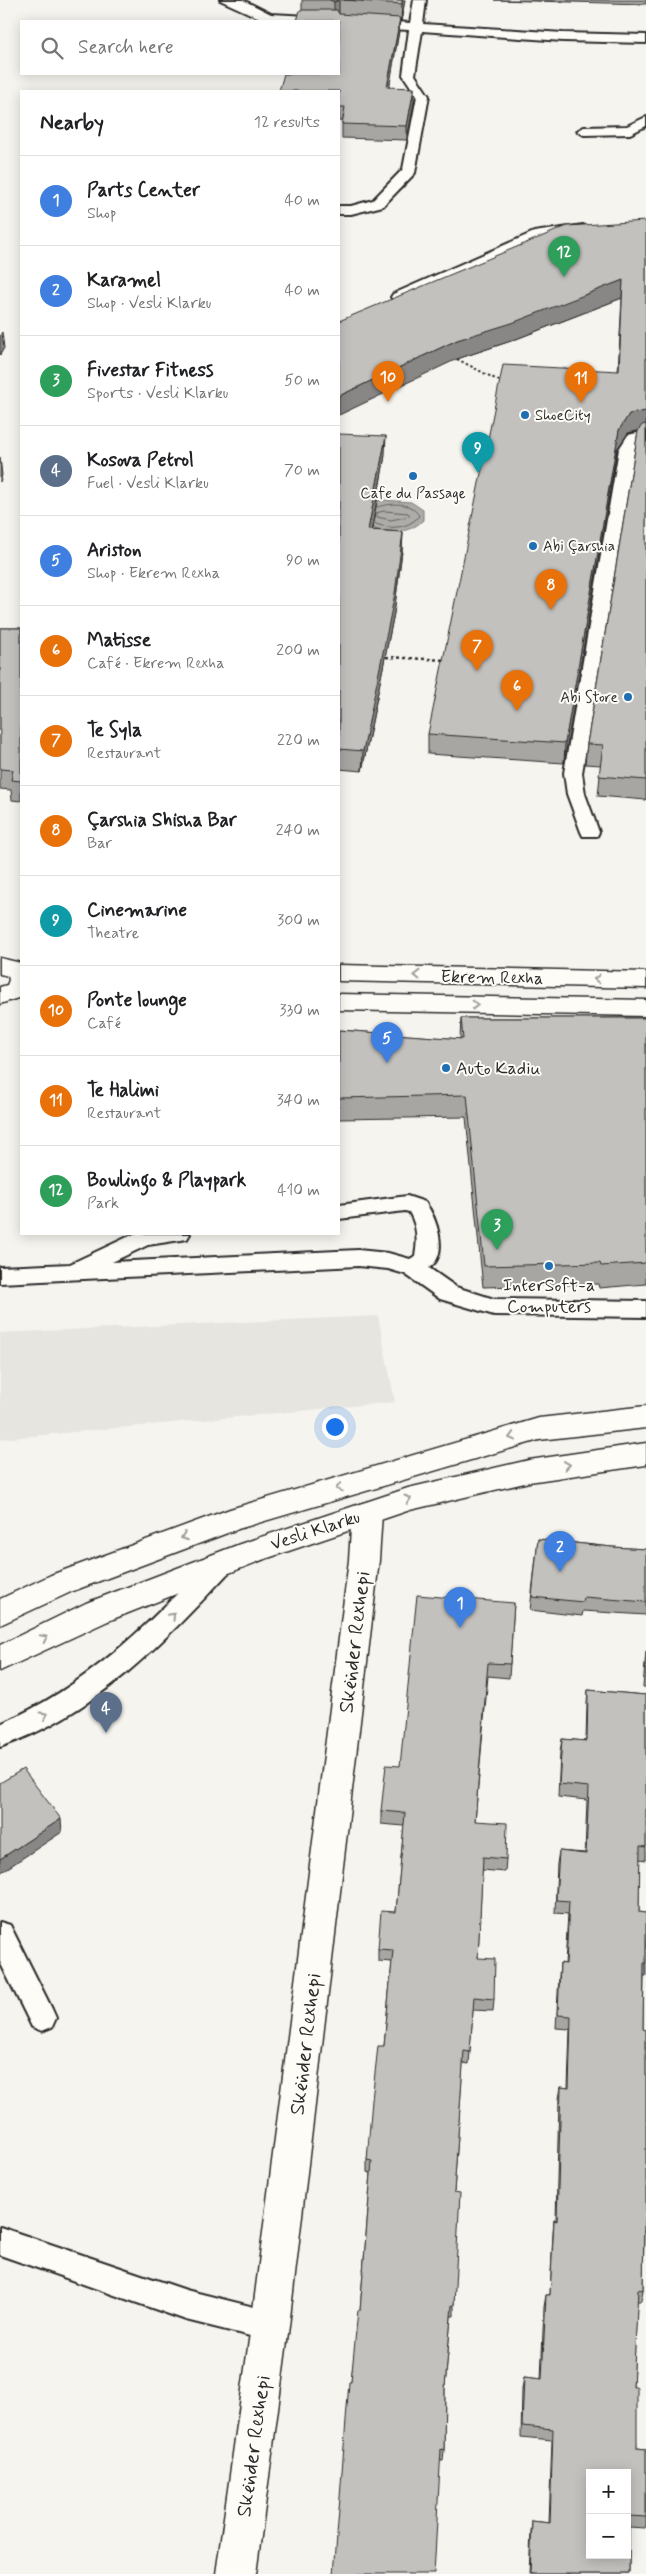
<!DOCTYPE html>
<html lang="en">
<head>
<meta charset="utf-8">
<style>
	body { margin:0; font-family:Mynerve,sans-serif; background:#f6f6f6; color:#202124 }
	.controls { position:absolute; right:15px; bottom:15px; display:grid; overflow:hidden; border-radius:0px; box-shadow:0 2px 12px #0003 }
	.controls button { width:45px; height:45px; display:grid; place-items:center; padding:0; border:0; border-bottom:1px solid #e0e0e0; background:#fff; color:#202124; font:25px sans-serif }
	.you { position:absolute; left:334px; top:1426px; width:18px; height:18px; margin:-12px; border:4px solid #fff; border-radius:50%; background:#1a73e8; box-shadow:0 0 0 8px #1a73e833 }
	.badge { display:grid; place-items:center; width:32px; height:32px; border-radius:50%; background:#2563eb; color:#fff; font-size:16px; font-weight:700 }
	.pin { position:absolute; translate:-50% -41px; filter:drop-shadow(0 1px 2px #0008) }
	.pin::after { content:''; position:absolute; top:26px; width:18px; height:15px; background:inherit; clip-path:polygon(0 0,100% 0,50% 100%) }
	.list { margin:0; padding:0; list-style:none }
	h2 { display:flex; justify-content:space-between; align-items:center; height:65px; margin:0; padding:0 20px; font-size:21px }
	h2 small { font-size:16px; font-weight:400; color:#757577 }
	.list li { display:grid; grid-template-columns:32px 1fr auto; gap:15px; align-items:center; box-sizing:border-box; height:90px; padding:0 20px; border-top:1px solid #e0e0e0 }
	.list b { display:block; font-size:19px; white-space:nowrap }
	.list p { margin:0; font-size:16px; white-space:nowrap; color:#757577 }
	.list em { font-size:16px; font-style:normal; color:#757577 }
	.icon { flex:none; width:28px; height:28px; fill:none; stroke:currentColor; stroke-width:2; stroke-linecap:round; stroke-linejoin:round }
	.map { position:relative; flex:none; width:646px; height:2574px; overflow:hidden }
	.search { position:absolute; background:#fff; box-shadow:0 2px 12px #0003; left:20px; top:20px; width:320px; height:55px; display:flex; align-items:center; gap:12px; box-sizing:border-box; padding:0 18px; border-radius:0px; color:#757577; font-size:19px }
	.panel { position:absolute; background:#fff; box-shadow:0 2px 12px #0003; left:20px; top:90px; width:320px; height:1145px; border-radius:0px }
	.map>svg:first-child { display:block }
	.built { fill:#e6e5e0 }
	.water { fill:#adaca9; stroke:#797877 }
	.lines { fill:none; stroke-linecap:round; stroke-linejoin:round }
	.shore { stroke:#5f5f5d; stroke-width:1 }
	.lane-casing { stroke:#2b2b2b; stroke-width:4 }
	.street-casing { stroke:#2b2b2b; stroke-width:3 }
	.secondary-casing { stroke:#2b2b2b; stroke-width:3 }
	.path-far1 { stroke:#2b2b2b; stroke-width:2; stroke-dasharray:2.5 2.5; stroke-linecap:butt }
	.path { stroke:#2b2b2b; stroke-width:2.5; stroke-dasharray:3 3; stroke-linecap:butt }
	.lane { fill:#fdfcf7; fill-rule:evenodd }
	.street { fill:#fdfcf7; fill-rule:evenodd }
	.secondary { fill:#fdfcf7; fill-rule:evenodd }
	.wall { fill:#a7a6a3; stroke:#2b2b2b }
	.shaded-wall { fill:#888785; stroke:#2b2b2b }
	.building { fill:#c2c1be; stroke:#2b2b2b; fill-rule:evenodd }
	.oneway { stroke:#9e9e9b }
	.poi-dot { fill:#1f6fb2; stroke:#fdfcf7; stroke-width:2 }
	.labels { text-anchor:middle; stroke-width:4; stroke-linejoin:round; paint-order:stroke }
	.far-poi-label { font-size:15px; fill:#2b2b2b; stroke:#fdfcf7; text-anchor:start }
	.street-label { font-size:18px; fill:#2b2b2b; stroke:#fdfcf7 }
	.poi-label { font-size:18px; fill:#2b2b2b; stroke:#fdfcf7; text-anchor:start }
	.near-street-label { font-size:21px; fill:#2b2b2b; stroke:#fdfcf7 }
</style>
</head>
<body>
<div class="map">
<svg width="646" height="2574" viewBox="0 0 646 2574">
	<rect width="100%" height="100%" fill="#f5f4ef"/>
	<filter id="ink" filterUnits="userSpaceOnUse"><feTurbulence type="fractalNoise" baseFrequency=".02" numOctaves="2"/><feDisplacementMap in="SourceGraphic" scale="10" xChannelSelector="R" yChannelSelector="G"/><feConvolveMatrix kernelMatrix="1 2 1 2 8 2 1 2 1" color-interpolation-filters="sRGB"/></filter>
	<g filter="url(#ink)">
		<!-- built -->
		<path class="built" d="M378 1316 395 1402 0 1439V1333Z"/>
		<!-- water -->
		<path class="water" d="M382 500 411 502 423 510V520C411 533 386 536 371 527L374 502Z"/>
		<g class="lines">
			<!-- shore -->
			<g class="shore">
				<path d="M385 511 408 513 410 516 391 520 377 517V513Z"/>
				<path d="M374 523C389 530 408 529 419 516 411 501 392 503 377 507"/>
			</g>
			<defs>
				<g id="lane">
					<path d="M220 0H243L271 14 327 17 333 21H266Z"/>
					<path d="M414 0H426L423 24 563 33 646 35V43L563 41 422 31 415 75 429 96 415 173 383 206 351 214H339V206H351L373 200 403 169 417 96 403 75 409 30 339 26V21H333L339 18 410 23Z"/>
					<path d="M646 117V126L630 134 584 135 577 131 584 127 627 126Z"/>
					<path d="M583 225 590 229 588 232 542 239 403 300H393L391 297 393 294 534 232Z"/>
					<path d="M646 431V441L639 442 635 449 582 773 585 794 599 832 597 836H583L581 832 567 794 564 773 619 449 628 435Z"/>
					<path d="M407 1196 425 1202C436 1217 450 1254 429 1268L456 1287 494 1299 646 1301V1317L494 1315 440 1299 405 1274 388 1269 358 1266 0 1283V1267L70 1264 134 1234H190L187 1239 148 1245 112 1262 358 1250 388 1253 410 1259 415 1256C418 1241 417 1225 409 1212L405 1211 339 1219V1205Z"/>
					<path d="M221 1554 230 1557 233 1564 230 1571C164 1642 94 1715 0 1747V1724C85 1688 150 1624 212 1557Z"/>
					<path d="M0 1922 10 1925 52 2009 56 2018 52 2027 42 2031 32 2027 0 1962Z"/>
					<path d="M0 2227 186 2290 270 2311 281 2315 285 2326 281 2337 270 2341 186 2320 0 2255Z"/>
				</g>
				<path id="street" d="M367 1502 378 1505 382 1513 379 1560 289 2326 256 2574H216L251 2326 349 1560 352 1513 356 1505Z"/>
				<g id="secondary">
					<path d="M0 958 21 963V997L0 1004V987L7 985 9 980 8 976 0 974Z"/>
					<path d="M339 965 646 972V988L339 981Z"/>
					<path d="M339 994 646 1000V1016L339 1010Z"/>
					<path d="M646 1406V1428L539 1440 238 1529 73 1591 0 1625V1599L51 1575 230 1509 539 1418Z"/>
					<path d="M646 1443V1465L529 1482 410 1510 262 1560 108 1621 0 1671V1645L86 1603 240 1544 408 1488 529 1460Z"/>
				</g>
			</defs>
			<!-- lane casing -->
			<use href="#lane" class="lane-casing"/>
			<!-- street casing -->
			<use href="#street" class="street-casing"/>
			<!-- secondary casing -->
			<use href="#secondary" class="secondary-casing"/>
			<!-- path-far1 -->
			<path class="path-far1" d="M457 359 503 383"/>
			<!-- path -->
			<path class="path" d="M386 657 446 660"/>
			<!-- lane -->
			<use href="#lane" class="lane"/>
			<!-- street -->
			<use href="#street" class="street"/>
			<!-- secondary -->
			<use href="#secondary" class="secondary"/>
		</g>
		<!-- wall -->
		<g class="wall">
			<path d="M302 0H405L401 21 400 20 399 31 389 87 414 102 407 140 342 138V121H339V91L302 10Z"/>
			<path d="M494 0H646V4Z"/>
			<path d="M646 221V800L598 796 601 765 585 764 587 744 638 431 628 433 617 449 564 763 428 754V734L618 371 622 298 511 341 457 359Z"/>
			<path d="M339 434 385 455 372 530 403 532 402 551 394 613 362 771 339 769Z"/>
			<path d="M0 628H21V801L12 800 11 790 0 789Z"/>
			<path d="M461 1018H646V1284L599 1288 598 1284 483 1287 466 1117 339 1119V1030L460 1039Z"/>
			<path d="M538 1539 612 1547 646 1549V1615L583 1611 582 1616 530 1610Z"/>
			<path d="M514 1603 509 1678 488 1676 483 1730 475 1821 506 1859 505 1872 482 1870 478 1958 494 1999 493 2011 473 2010 469 2064 463 2063 454 2192V2316H451L445 2388 444 2450 443 2461H441L351 2382 360 2310 371 2173 367 2172V2160L384 2046 392 1962 378 1961V1949L396 1912 404 1826 381 1824V1811L400 1766Z"/>
			<path d="M646 1651V1687H643Z"/>
			<path d="M588 1690 646 1695V1860L639 1859V1912L646 1913V1976H644L643 2029 646 2030V2231H644L643 2290 641 2301H637L633 2387 637 2448 646 2449V2524L645 2528 629 2527V2574H529L531 2532 532 2521 549 2523 552 2440 521 2437 522 2389 524 2377 541 2379 544 2307 546 2295H550L553 2232 554 2220H556L559 2099 561 2087 568 2088 570 2029 556 2028 559 1976 560 1963 565 1964 568 1914 555 1913 557 1864 559 1851 585 1853 587 1800 558 1797 560 1752 562 1739 586 1741 587 1703Z"/>
		</g>
		<!-- shaded-wall -->
		<g class="shaded-wall">
			<path d="M339 0V16L334 19V2Z"/>
			<path d="M402 0H405L401 21 402 4Z"/>
			<path d="M400 18 399 31 387 101V87Z"/>
			<path d="M414 88V102L407 140V126Z"/>
			<path d="M623 280 622 298 511 341 457 359 339 415V396L457 340Z"/>
			<path d="M2 332 4 348 0 355V336Z"/>
			<path d="M646 411V429L628 433 617 449 564 763 565 743 619 430 629 414Z"/>
			<path d="M386 436 385 455 368 549V530Z"/>
			<path d="M0 457 2 475 0 482Z"/>
			<path d="M403 532 402 551 394 613 362 771 363 751Z"/>
			<path d="M61 1819 62 1832 0 1873V1859Z"/>
		</g>
		<!-- building -->
		<g class="building">
			<path d="M330 0H339L334 2Z"/>
			<path d="M344 0H402V4Z"/>
			<path d="M300 10H337L339 14 400 18 387 87 414 88 407 126 342 124 345 107H339V91H279L284 74H339V21H297Z"/>
			<path d="M646 221V411L629 414 619 430 565 743 428 734 503 365 619 371 623 280 512 323 457 340 339 396V321L567 226Z"/>
			<path d="M646 424V780L599 776 603 745 587 744 638 431 642 425Z"/>
			<path d="M339 434 386 436 368 530 403 532 395 593 363 751 339 749Z"/>
			<path d="M0 628H21V781L11 780 13 770 0 769Z"/>
			<path d="M461 1018H646V1263L601 1266 600 1263 484 1266 467 1095 339 1098V1030L463 1039Z"/>
			<path d="M538 1539 612 1547 646 1549V1602L584 1597 583 1602 532 1597Z"/>
			<path d="M417 1595 514 1603 510 1664 488 1663 475 1821 507 1823 506 1859 483 1857 478 1958 495 1959 494 1999 474 1997 470 2052 464 2051 454 2192 460 2193 454 2305H452L445 2387 444 2450 441 2449 434 2574H334L349 2382H351L358 2310H360L372 2161 367 2160 372 2100 378 2046H384L393 1950 378 1949 381 1911 396 1912 405 1813 381 1811 386 1765 400 1766Z"/>
			<path d="M588 1690 646 1695V1847L640 1846 639 1912 646 1913V1963H644L643 2029 646 2030V2219H644L643 2290 638 2289 633 2387H637V2448L646 2449V2517L629 2516V2574H530L532 2521 550 2523 553 2429 522 2426 524 2377 542 2379 546 2295H550L554 2220 557 2221 561 2087 569 2088 571 2016 558 2015 560 1963 566 1964 569 1901 556 1900 559 1851 586 1854 589 1787 559 1784 562 1739 587 1741ZM590 2473H627V2555H590Z"/>
			<path d="M23 1769 61 1819 0 1859V1783Z"/>
		</g>
		<!-- one-way arrows -->
		<defs><path id="oneway-chevron" d="M-2-3.5L2.5 0L-2 3.5" fill="none" stroke-width="1.6" stroke-linecap="round" stroke-linejoin="round" transform="scale(1.25)"/></defs>
		<g class="oneway">
			<use href="#oneway-chevron" transform="translate(417 975) rotate(-179)"/>
			<use href="#oneway-chevron" transform="translate(597 979) rotate(-179)"/>
			<use href="#oneway-chevron" transform="translate(475 1005) rotate(1)"/>
			<use href="#oneway-chevron" transform="translate(512 1437) rotate(164)"/>
			<use href="#oneway-chevron" transform="translate(567 1465) rotate(-8)"/>
			<use href="#oneway-chevron" transform="translate(339 1488) rotate(164)"/>
			<use href="#oneway-chevron" transform="translate(408 1499) rotate(-16)"/>
			<use href="#oneway-chevron" transform="translate(184 1537) rotate(159)"/>
			<use href="#oneway-chevron" transform="translate(172 1616) rotate(-47)"/>
			<use href="#oneway-chevron" transform="translate(44 1638) rotate(-26)"/>
			<use href="#oneway-chevron" transform="translate(44 1715) rotate(-31)"/>
		</g>
	</g>
	<!-- markers -->
	<g class="poi-dot">
		<circle cx="525" cy="415" r="5"/>
		<circle cx="413" cy="476" r="5"/>
		<circle cx="533" cy="546" r="5"/>
		<circle cx="628" cy="697" r="5"/>
		<circle cx="446" cy="1068" r="5"/>
		<circle cx="549" cy="1266" r="5"/>
	</g>
	<g class="labels">
		<!-- far-poi labels -->
		<g class="far-poi-label">
			<text x="535" y="420">ShoeCity</text>
			<text x="413" y="498" text-anchor="middle">Cafe du Passage</text>
			<text x="543" y="551">Abi Çarshia</text>
			<text x="618" y="702" text-anchor="end">Abi Store</text>
		</g>
		<!-- street labels -->
		<g class="street-label">
			<text transform="translate(492 977) rotate(1)" y="6">Ekrem Rexha</text>
			<text transform="translate(315 1530) rotate(-18)" y="6">Vesli Klarku</text>
		</g>
		<!-- poi labels -->
		<g class="poi-label">
			<text x="456" y="1074">Auto Kadiu</text>
			<text x="549" y="1291" text-anchor="middle">InterSoft-a<tspan x="549" dy="21">Computers</tspan></text>
		</g>
		<!-- near-street labels -->
		<g class="near-street-label">
			<text transform="translate(354 1642) rotate(-83)" y="7">Skënder Rexhepi</text>
			<text transform="translate(305 2044) rotate(-83)" y="7">Skënder Rexhepi</text>
			<text transform="translate(253 2446) rotate(-82)" y="7">Skënder Rexhepi</text>
		</g>
	</g>
</svg>
<div class="controls">
<button>+</button>
<button>−</button>
</div>
<div class="you"></div>
<div class="pin badge" style="left:460px;top:1628px;background:#3f7fe0">1</div>
<div class="pin badge" style="left:560px;top:1572px;background:#3f7fe0">2</div>
<div class="pin badge" style="left:497px;top:1250px;background:#2e9e5b">3</div>
<div class="pin badge" style="left:106px;top:1733px;background:#5c6f8a">4</div>
<div class="pin badge" style="left:387px;top:1063px;background:#3f7fe0">5</div>
<div class="pin badge" style="left:517px;top:711px;background:#e8710a">6</div>
<div class="pin badge" style="left:477px;top:671px;background:#e8710a">7</div>
<div class="pin badge" style="left:551px;top:610px;background:#e8710a">8</div>
<div class="pin badge" style="left:478px;top:473px;background:#0f9aa8">9</div>
<div class="pin badge" style="left:388px;top:402px;background:#e8710a">10</div>
<div class="pin badge" style="left:581px;top:403px;background:#e8710a">11</div>
<div class="pin badge" style="left:564px;top:277px;background:#2e9e5b">12</div>
<div class="search"><svg class="icon" aria-label="search" viewBox="0 0 24 24"><circle cx="10" cy="10" r="6"/><path d="M15 15l6 6"/></svg>Search here</div>
<section class="panel">
<h2>Nearby<small>12 results</small></h2>
<ul class="list">
<li><span class="badge" style="background:#3f7fe0">1</span><div><b>Parts Center</b><p>Shop</p></div><em>40 m</em></li>
<li><span class="badge" style="background:#3f7fe0">2</span><div><b>Karamel</b><p>Shop · Vesli Klarku</p></div><em>40 m</em></li>
<li><span class="badge" style="background:#2e9e5b">3</span><div><b>Fivestar Fitness</b><p>Sports · Vesli Klarku</p></div><em>50 m</em></li>
<li><span class="badge" style="background:#5c6f8a">4</span><div><b>Kosova Petrol</b><p>Fuel · Vesli Klarku</p></div><em>70 m</em></li>
<li><span class="badge" style="background:#3f7fe0">5</span><div><b>Ariston</b><p>Shop · Ekrem Rexha</p></div><em>90 m</em></li>
<li><span class="badge" style="background:#e8710a">6</span><div><b>Matisse</b><p>Café · Ekrem Rexha</p></div><em>200 m</em></li>
<li><span class="badge" style="background:#e8710a">7</span><div><b>Te Syla</b><p>Restaurant</p></div><em>220 m</em></li>
<li><span class="badge" style="background:#e8710a">8</span><div><b>Çarshia Shisha Bar</b><p>Bar</p></div><em>240 m</em></li>
<li><span class="badge" style="background:#0f9aa8">9</span><div><b>Cinemarine</b><p>Theatre</p></div><em>300 m</em></li>
<li><span class="badge" style="background:#e8710a">10</span><div><b>Ponte lounge</b><p>Café</p></div><em>330 m</em></li>
<li><span class="badge" style="background:#e8710a">11</span><div><b>Te Halimi</b><p>Restaurant</p></div><em>340 m</em></li>
<li><span class="badge" style="background:#2e9e5b">12</span><div><b>Bowlingo &amp; Playpark</b><p>Park</p></div><em>410 m</em></li>
</ul>
</section>
</div>
</body>
</html>
